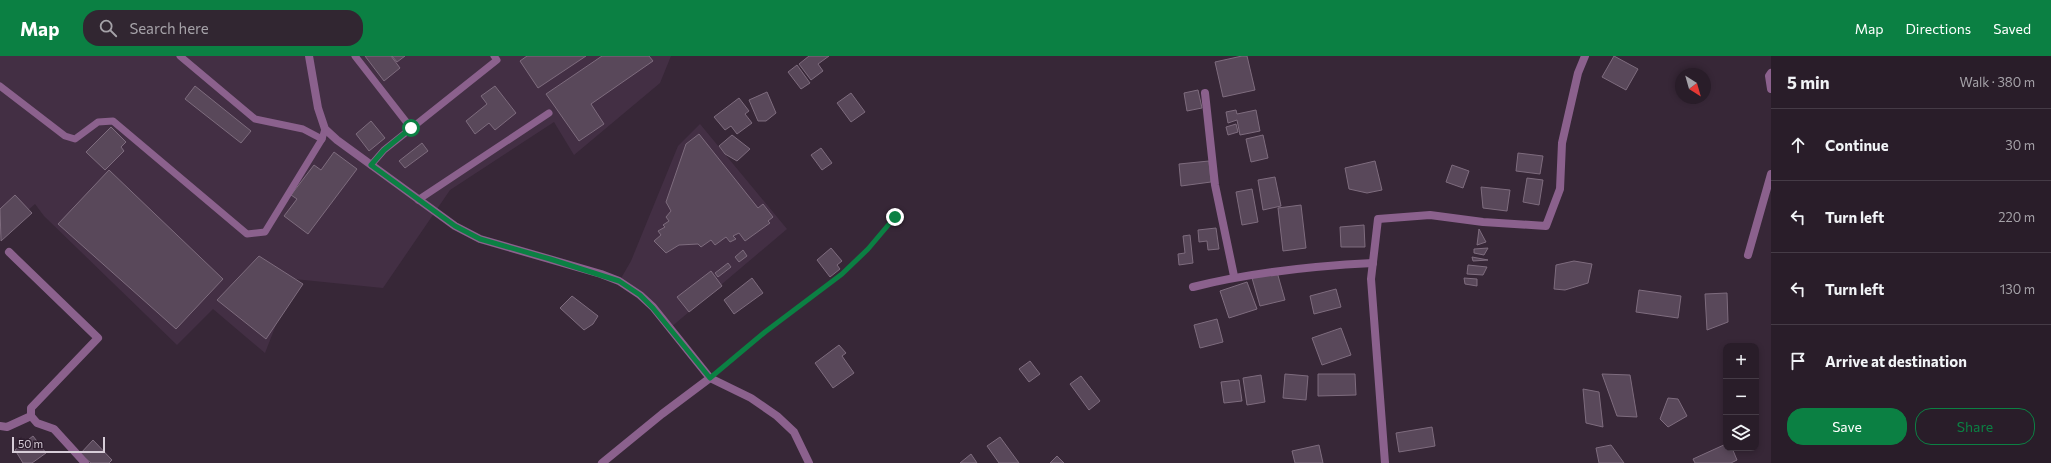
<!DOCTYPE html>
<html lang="en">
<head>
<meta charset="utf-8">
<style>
	body { margin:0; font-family:Commissioner,sans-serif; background:#312631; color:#f1f3f6 }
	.controls { position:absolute; right:12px; bottom:12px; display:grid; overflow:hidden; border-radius:8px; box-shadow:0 2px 6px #0003 }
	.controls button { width:36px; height:36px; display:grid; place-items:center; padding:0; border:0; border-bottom:1px solid #453b46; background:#291d29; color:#f1f3f6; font:20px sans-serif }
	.compass { position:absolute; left:1675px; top:12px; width:36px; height:36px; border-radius:50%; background:#291d29; box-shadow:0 2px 6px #0003; rotate:143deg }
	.scale { position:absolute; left:12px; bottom:10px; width:93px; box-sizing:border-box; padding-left:4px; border:2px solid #d7cdd8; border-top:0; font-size:11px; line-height:14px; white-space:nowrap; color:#d7cdd8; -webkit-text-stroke:3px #2d1d2d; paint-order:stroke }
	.stop { position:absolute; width:12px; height:12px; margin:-9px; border:3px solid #0b8043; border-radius:50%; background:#fff }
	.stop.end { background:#0b8043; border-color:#fff; box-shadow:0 1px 4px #0008 }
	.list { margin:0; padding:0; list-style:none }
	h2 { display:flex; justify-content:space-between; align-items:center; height:52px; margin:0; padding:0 16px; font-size:17px }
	h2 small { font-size:13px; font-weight:400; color:#a5a2a8 }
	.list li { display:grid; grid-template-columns:26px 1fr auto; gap:12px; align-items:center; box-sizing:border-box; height:72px; padding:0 16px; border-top:1px solid #453b46 }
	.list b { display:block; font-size:15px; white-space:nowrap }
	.list em { font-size:13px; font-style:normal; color:#a5a2a8 }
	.actions { display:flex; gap:8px; padding:12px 16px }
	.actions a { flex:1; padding:9px 0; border:1px solid #0b8043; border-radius:16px; text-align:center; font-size:14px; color:#0b8043 }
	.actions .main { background:#0b8043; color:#fff }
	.icon { flex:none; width:22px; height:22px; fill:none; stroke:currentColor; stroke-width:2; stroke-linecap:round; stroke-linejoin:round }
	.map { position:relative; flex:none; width:1771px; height:407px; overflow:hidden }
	header { display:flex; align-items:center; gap:24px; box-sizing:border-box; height:56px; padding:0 20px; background:#0b8043; color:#fff }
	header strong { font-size:19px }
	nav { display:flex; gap:22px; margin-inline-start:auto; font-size:14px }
	.search { width:280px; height:36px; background:#312631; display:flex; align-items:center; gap:10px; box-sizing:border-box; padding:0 14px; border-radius:16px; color:#a5a2a8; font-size:15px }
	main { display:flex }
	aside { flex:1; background:#291d29 }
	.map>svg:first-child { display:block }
	.built { fill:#432f44 }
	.building { fill:#59485a; stroke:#7e6c7e }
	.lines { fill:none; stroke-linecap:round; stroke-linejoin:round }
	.path { stroke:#8c7f8d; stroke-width:2; stroke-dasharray:1 3; stroke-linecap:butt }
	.lane { stroke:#8b618d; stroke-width:7 }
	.street { stroke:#8b618d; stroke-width:8 }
	.route { stroke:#0b8043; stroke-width:5 }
</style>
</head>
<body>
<header>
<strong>Map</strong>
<div class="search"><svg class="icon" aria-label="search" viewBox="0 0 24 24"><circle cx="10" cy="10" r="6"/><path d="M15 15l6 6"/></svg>Search here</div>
<nav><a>Map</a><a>Directions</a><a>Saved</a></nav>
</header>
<main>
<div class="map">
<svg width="1771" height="407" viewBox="0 0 1771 407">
	<rect width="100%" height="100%" fill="#372737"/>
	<!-- built -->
	<g class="built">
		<path d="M0 0H671L660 27 574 99 554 66 450 134 383 232 294 223 265 297 213 253 177 289 44 160 35 148 0 179Z"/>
		<path d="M700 68 787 173 670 272 620 224 631 205 678 90Z"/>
	</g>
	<!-- building -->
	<g class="building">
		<path d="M365 0H391L400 12 384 25Z"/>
		<path d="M392 0H405L397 6Z"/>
		<path d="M527 0H586L538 32 520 5Z"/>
		<path d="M602 0H649L653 5 591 48 604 68 579 85 546 38Z"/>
		<path d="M809 0H829L818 8 823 15 811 24 799 8Z"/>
		<path d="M1242 0H1247L1255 34 1223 41 1215 6Z"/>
		<path d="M1614 0 1638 13 1626 34 1602 21Z"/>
		<path d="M797 9 810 27 801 33 788 16Z"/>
		<path d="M195 30 251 75 241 87 185 43Z"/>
		<path d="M495 30 516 57 495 74 489 67 475 78 466 65 487 48 481 40Z"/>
		<path d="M1198 34 1202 52 1187 55 1184 37Z"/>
		<path d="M767 36 776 57 766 65H758L749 44Z"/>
		<path d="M851 37 865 56 851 66 837 47Z"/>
		<path d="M739 42 749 55 745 58 752 67 737 78 731 70 725 74 714 61Z"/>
		<path d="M1236 54 1237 58 1256 54 1260 75 1240 79 1237 64 1228 67 1226 56Z"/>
		<path d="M371 65 385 82 369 95 356 78Z"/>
		<path d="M1236 68 1238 76 1228 79 1226 71Z"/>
		<path d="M111 71 126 86 121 91 124 95 105 114 86 96Z"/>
		<path d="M699 78 758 152 763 148 773 161 768 165 770 167 745 185 739 177 733 180 736 183 730 186 726 181 715 189 711 184 701 191 698 188 679 189 666 197 654 185 661 179 658 175 665 171 663 169 669 165 666 161 671 155 666 146 686 88Z"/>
		<path d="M732 79 750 93 737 105 725 98 719 90Z"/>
		<path d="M1263 79 1268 102 1251 106 1246 83Z"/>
		<path d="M422 87 428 95 405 112 399 105Z"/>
		<path d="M821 92 832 107 822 114 811 99Z"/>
		<path d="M334 96 357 113 308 178 284 160 297 143 291 139 314 109 321 114Z"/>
		<path d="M1518 97 1543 100 1540 118 1516 115Z"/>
		<path d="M1209 105 1211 126 1181 130 1179 108Z"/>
		<path d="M1375 105 1382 134 1367 137 1349 133 1345 112Z"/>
		<path d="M1452 109 1469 115 1463 132 1446 126Z"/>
		<path d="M109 114 223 223 176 273 58 168Z"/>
		<path d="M1275 121 1281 150 1263 154 1258 124Z"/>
		<path d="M1527 122 1543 124 1539 149 1523 146Z"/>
		<path d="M1481 131 1510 134 1507 155 1483 152Z"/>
		<path d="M1252 133 1258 166 1242 169 1236 136Z"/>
		<path d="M15 139 32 157 1 185 0 153Z"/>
		<path d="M1301 149 1306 192 1283 195 1278 152Z"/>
		<path d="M1364 169 1365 191H1341L1340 171Z"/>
		<path d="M1216 172 1219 193 1208 194 1207 185 1199 186 1198 174Z"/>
		<path d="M1479 173 1486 186 1477 189Z"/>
		<path d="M1190 179 1193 207 1179 209 1178 198 1185 197 1183 180Z"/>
		<path d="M831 192 842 205 837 209 840 213 830 221 817 204Z"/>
		<path d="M1488 192 1484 199 1474 197V193Z"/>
		<path d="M743 194 747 200 739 206 735 201Z"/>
		<path d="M259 200 303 228 266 283 217 244Z"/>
		<path d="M1472 201 1488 204 1473 205Z"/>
		<path d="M1574 205 1592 208 1588 227 1565 234 1554 233 1556 209Z"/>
		<path d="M728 207 731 211 718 221 715 217Z"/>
		<path d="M1468 209 1487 211 1483 219 1467 218Z"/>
		<path d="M711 215 722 230 689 256 677 241Z"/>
		<path d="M1277 216 1285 244 1260 250 1252 222Z"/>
		<path d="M752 222 763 237 734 258 724 244Z"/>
		<path d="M1464 222 1477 223V230L1465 228Z"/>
		<path d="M1247 226 1257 253 1229 262 1220 235Z"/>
		<path d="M1336 233 1341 251 1314 258 1310 240Z"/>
		<path d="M1639 234 1681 240 1678 262 1636 256Z"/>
		<path d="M1727 237 1728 266 1707 274 1705 238Z"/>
		<path d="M572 240 598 260 593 268 584 274 560 252Z"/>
		<path d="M1217 263 1223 286 1200 292 1194 269Z"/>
		<path d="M1341 272 1351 299 1322 309 1312 282Z"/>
		<path d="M839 289 846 297 842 300 854 317 833 332 815 307Z"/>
		<path d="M1030 305 1040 318 1029 326 1019 313Z"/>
		<path d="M1285 318 1308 320 1306 344 1283 342Z"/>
		<path d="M1318 318H1355L1356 339 1318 340Z"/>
		<path d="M1602 318 1630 319 1637 361 1617 360Z"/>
		<path d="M1261 319 1265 346 1247 349 1243 322Z"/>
		<path d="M1081 320 1100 345 1089 354 1070 328Z"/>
		<path d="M1239 324 1242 345 1224 347 1221 326Z"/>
		<path d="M1583 333 1599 336 1603 371 1586 367Z"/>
		<path d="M1668 342 1678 343 1687 360 1668 371 1660 363Z"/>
		<path d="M1432 371 1435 390 1399 396 1396 377Z"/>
		<path d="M33 380 46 397 32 407H23L15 394Z"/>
		<path d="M1000 381 1019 407H999L987 390Z"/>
		<path d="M93 384 112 404 109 407H91L80 398Z"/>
		<path d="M1726 388V392H1732L1737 404 1731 407H1695L1693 403Z"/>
		<path d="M1319 389 1323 407H1295L1292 395Z"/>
		<path d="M1611 389 1624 407H1599L1596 392Z"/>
		<path d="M971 398 977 407H960Z"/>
		<path d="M1057 400 1064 407H1050Z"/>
	</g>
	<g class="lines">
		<!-- path -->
		<path class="path" d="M719 315 765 276 842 218 868 193 895 161"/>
		<!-- lane -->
		<g class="lane">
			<path d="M180 0 255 63 303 73 322 83"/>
			<path d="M355 0 411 72"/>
			<path d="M0 30 65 80 75 83 98 66 113 65 247 178 265 176 322 83 325 73"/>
			<path d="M371 109 384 94 497 4 494 0"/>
			<path d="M418 144 549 57"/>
		</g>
		<!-- street -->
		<g class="street">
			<path d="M309 0 318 52 325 73 337 84 455 170 480 183 601 218 619 225 640 239 653 251 710 322 751 342 777 360 794 376 809 407"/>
			<path d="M1771 17 1769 20 1771 33"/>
			<path d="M1205 37 1215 129 1234 220"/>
			<path d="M9 196 98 282 31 352V360L37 367 54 373 85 407"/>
			<path d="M1748 199 1771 118"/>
			<path d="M1193 231C1253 216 1312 210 1373 207"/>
			<path d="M0 370 7 371 31 360"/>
			<path d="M602 407 662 358 710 322"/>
			<path d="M1385 407 1371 223 1378 163 1430 159 1483 166 1546 170 1560 133 1562 87 1578 17 1585 0"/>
		</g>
	</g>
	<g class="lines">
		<!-- route -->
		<path class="route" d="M411 72 384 94 371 109 455 170 480 183 550 203 619 225 640 239 653 252 710 322 765 276 842 218 868 193 895 161"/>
	</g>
</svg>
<div class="controls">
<button>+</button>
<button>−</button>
<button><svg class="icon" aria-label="layers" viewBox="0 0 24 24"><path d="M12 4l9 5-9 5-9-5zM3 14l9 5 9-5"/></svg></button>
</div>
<svg class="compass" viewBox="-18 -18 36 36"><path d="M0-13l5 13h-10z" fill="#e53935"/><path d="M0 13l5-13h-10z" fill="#a5a2a8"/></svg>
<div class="scale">50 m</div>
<div class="stop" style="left:411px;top:72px"></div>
<div class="stop end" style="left:895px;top:161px"></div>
</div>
<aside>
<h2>5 min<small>Walk · 380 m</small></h2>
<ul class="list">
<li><svg class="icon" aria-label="ahead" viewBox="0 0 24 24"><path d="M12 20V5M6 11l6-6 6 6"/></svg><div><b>Continue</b></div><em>30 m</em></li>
<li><svg class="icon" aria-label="left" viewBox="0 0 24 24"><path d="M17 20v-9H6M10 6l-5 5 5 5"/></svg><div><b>Turn left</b></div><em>220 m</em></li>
<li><svg class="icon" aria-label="left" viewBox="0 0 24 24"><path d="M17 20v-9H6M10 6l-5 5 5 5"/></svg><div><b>Turn left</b></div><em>130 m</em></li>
<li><svg class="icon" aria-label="arrive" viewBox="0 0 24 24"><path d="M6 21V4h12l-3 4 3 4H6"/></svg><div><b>Arrive at destination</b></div></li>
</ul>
<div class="actions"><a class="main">Save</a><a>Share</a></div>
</aside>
</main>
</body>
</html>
